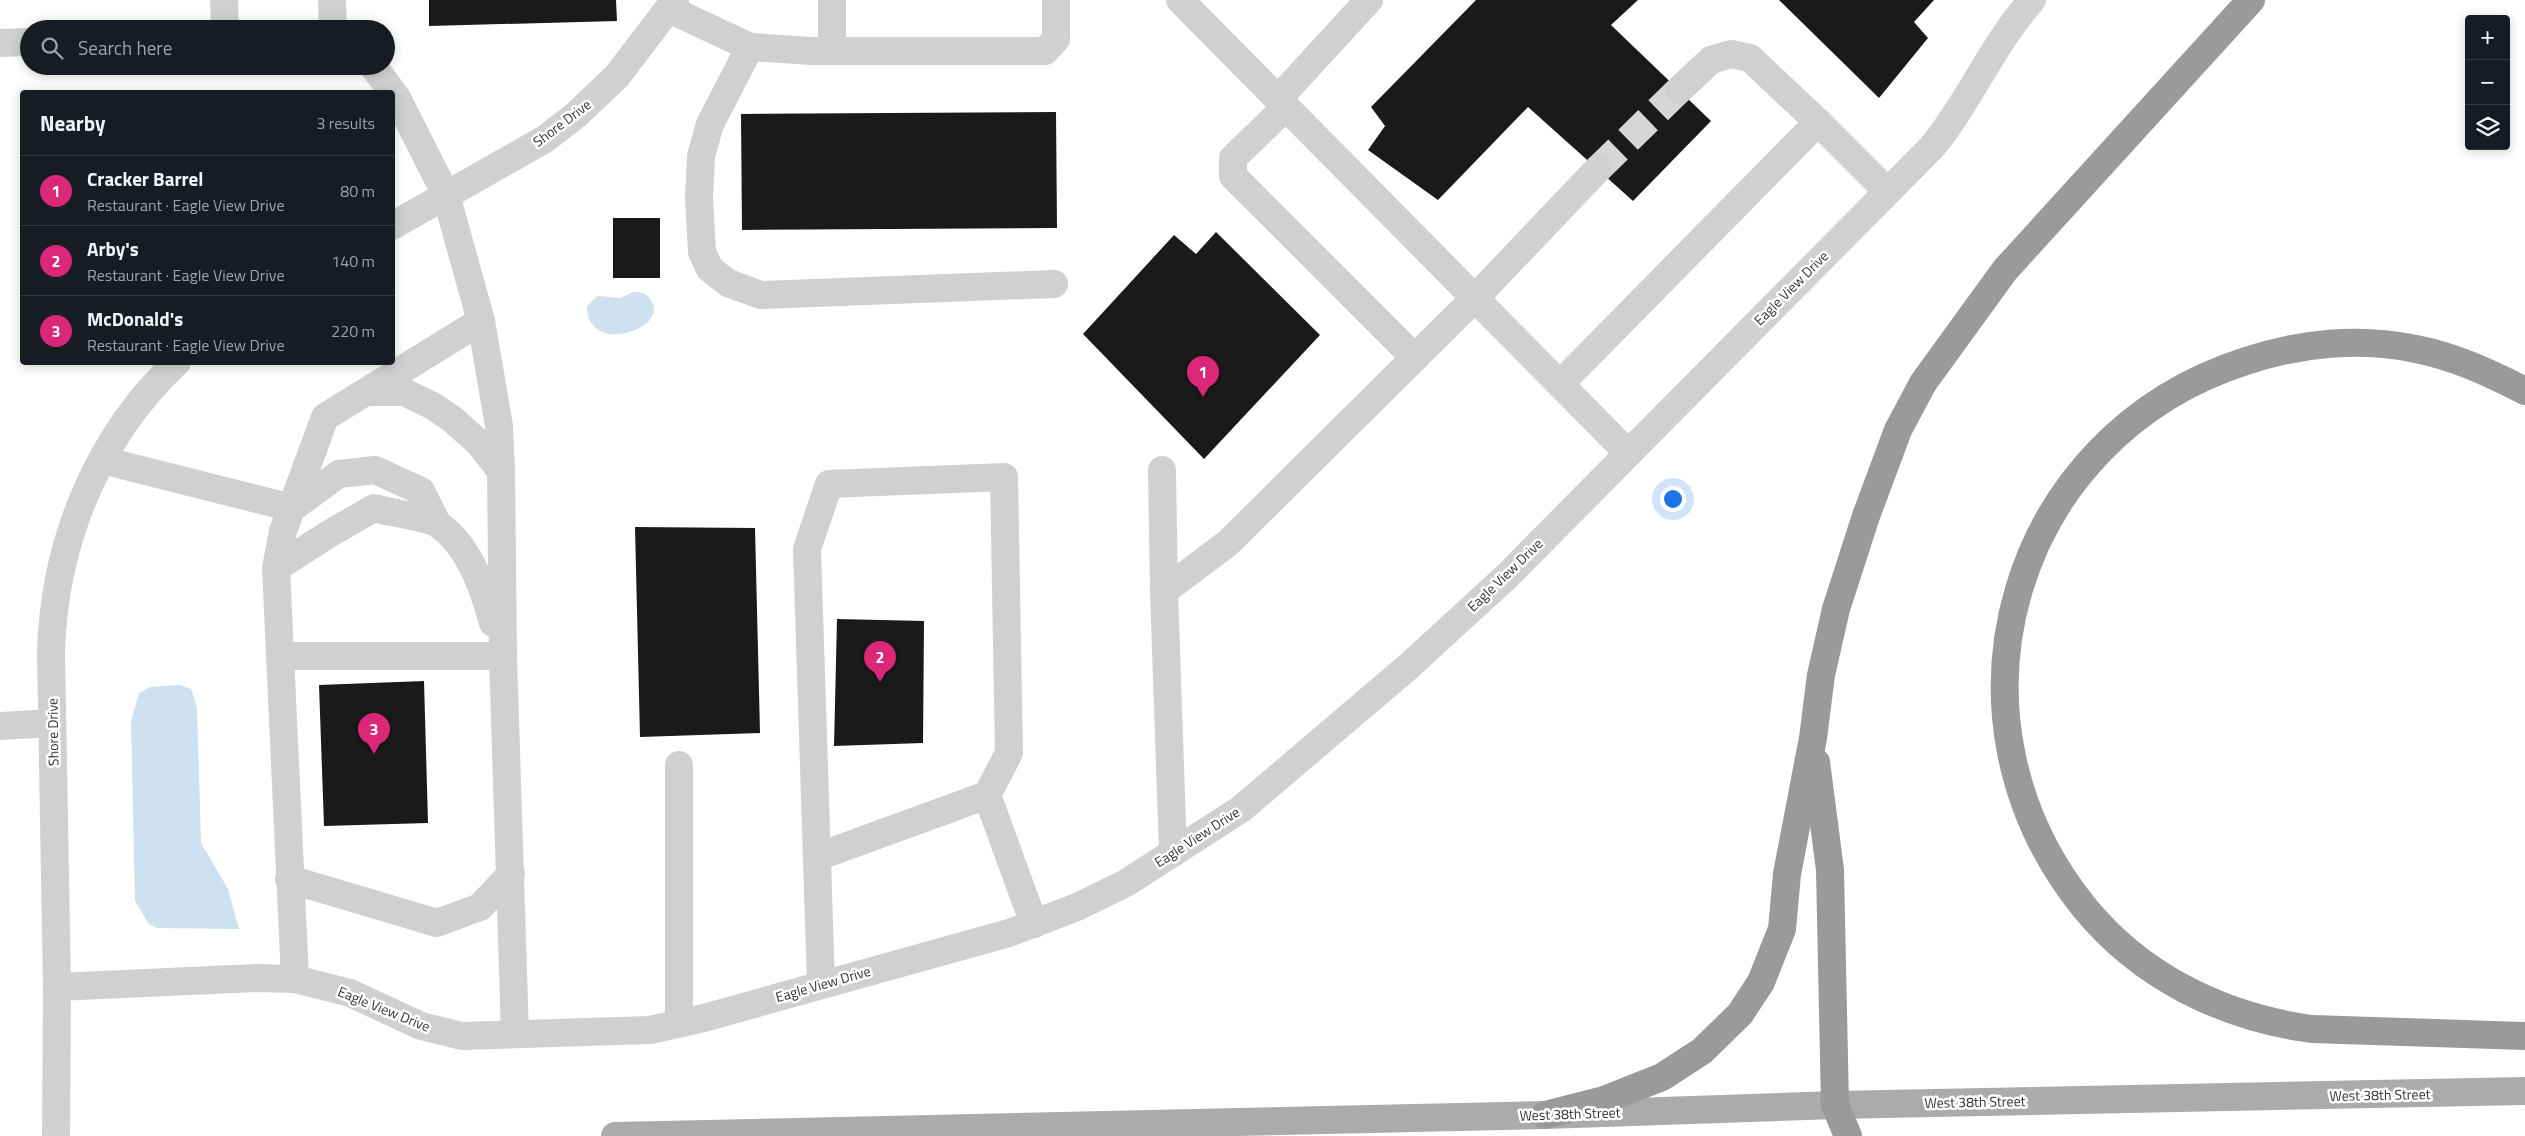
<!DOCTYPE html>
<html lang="en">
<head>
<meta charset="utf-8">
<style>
	body { margin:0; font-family:"Titillium Web",sans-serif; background:#242831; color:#f1f3f6 }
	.controls { position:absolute; right:15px; top:15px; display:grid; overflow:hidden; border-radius:5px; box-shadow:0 2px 12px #0003 }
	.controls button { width:45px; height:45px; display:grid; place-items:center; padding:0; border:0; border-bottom:1px solid #363941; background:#171b24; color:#f1f3f6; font:25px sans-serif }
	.you { position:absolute; left:1672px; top:498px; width:18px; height:18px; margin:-12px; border:4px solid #fff; border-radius:50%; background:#1a73e8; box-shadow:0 0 0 8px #1a73e833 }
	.badge { display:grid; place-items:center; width:32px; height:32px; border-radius:50%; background:#db2777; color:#fff; font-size:16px; font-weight:700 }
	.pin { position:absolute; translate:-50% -41px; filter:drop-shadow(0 1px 2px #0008) }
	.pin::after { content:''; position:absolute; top:26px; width:18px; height:15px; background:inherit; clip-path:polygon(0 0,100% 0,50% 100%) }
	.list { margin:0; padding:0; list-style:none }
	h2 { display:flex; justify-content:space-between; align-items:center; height:65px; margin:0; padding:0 20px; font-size:21px }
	h2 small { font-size:16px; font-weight:400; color:#9ea1a6 }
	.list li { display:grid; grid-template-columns:32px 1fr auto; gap:15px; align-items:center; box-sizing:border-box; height:70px; padding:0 20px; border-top:1px solid #363941 }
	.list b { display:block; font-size:19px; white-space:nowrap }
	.list p { margin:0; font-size:16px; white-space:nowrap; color:#9ea1a6 }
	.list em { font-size:16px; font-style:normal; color:#9ea1a6 }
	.icon { flex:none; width:28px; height:28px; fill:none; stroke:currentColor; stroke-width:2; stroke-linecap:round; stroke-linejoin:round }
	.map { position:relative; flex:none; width:2525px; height:1136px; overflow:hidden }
	.search { position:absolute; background:#171b24; box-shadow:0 2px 12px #0003; left:20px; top:20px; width:375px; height:55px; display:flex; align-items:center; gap:12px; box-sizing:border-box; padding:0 18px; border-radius:28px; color:#9ea1a6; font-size:19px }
	.panel { position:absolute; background:#171b24; box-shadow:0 2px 12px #0003; left:20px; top:90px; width:375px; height:275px; border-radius:5px }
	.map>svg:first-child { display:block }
	.water { fill:#cde1f0 }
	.building { fill:#1a1a1a }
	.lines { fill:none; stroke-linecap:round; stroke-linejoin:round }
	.minor-tunnel { stroke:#d6d6d6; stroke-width:28; stroke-dasharray:28 14; stroke-linecap:butt }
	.minor { stroke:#d0d0d0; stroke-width:28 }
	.major { stroke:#ababab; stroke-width:28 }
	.highway { stroke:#9a9a9a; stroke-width:28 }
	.labels { text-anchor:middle; stroke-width:5; stroke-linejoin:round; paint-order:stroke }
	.street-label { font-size:14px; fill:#333; stroke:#fff }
</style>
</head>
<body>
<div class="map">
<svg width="2525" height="1136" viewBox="0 0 2525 1136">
	<rect width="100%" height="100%" fill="#fff"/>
	<!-- water -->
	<g class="water">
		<path d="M633 292C640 292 646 293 650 299 673 328 587 358 587 306L598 296 620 298Z"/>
		<path d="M180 685 191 689 197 708 201 843 228 889 239 929 157 928 149 924 135 901 131 721 139 693 150 687Z"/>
	</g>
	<!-- building -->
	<g class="building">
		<path d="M429 0H616L617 21 429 26Z"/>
		<path d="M1476 0H1638L1611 25 1711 121 1633 201 1528 107 1438 200 1368 150 1385 126 1371 107Z"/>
		<path d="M1779 0H1934L1914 22 1928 38 1879 98Z"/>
		<path d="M1056 112 1057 228 742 230 741 114Z"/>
		<rect x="613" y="218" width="47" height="60"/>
		<path d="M1216 232 1320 335 1204 459 1083 334 1174 235 1196 254Z"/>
		<path d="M635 527 755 528 760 733 640 737Z"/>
		<path d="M837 619 924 621 923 743 834 746Z"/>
		<path d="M424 681 428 823 324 826 319 685Z"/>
	</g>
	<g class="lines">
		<!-- minor-tunnel -->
		<path class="minor-tunnel" d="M1598 169 1679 90"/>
		<!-- minor -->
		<g class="minor">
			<path d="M224 0 225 29"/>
			<path d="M332 0 333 29"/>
			<path d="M832 0V51"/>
			<path d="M1180 0 1628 453"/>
			<path d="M669 9 750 47 812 51H1045L1056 39V0"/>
			<path d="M0 43 29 42"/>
			<path d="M750 47 710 124 701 156 699 198 702 252 710 269 728 283 761 295 1054 284"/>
			<path d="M373 66 397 98 446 195 481 321 499 426 501 471 503 656 515 1034"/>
			<path d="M1679 90 1711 60 1731 54 1750 58 1818 122"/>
			<path d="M1278 99 1369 0"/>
			<path d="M1286 107 1233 158V176L1415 358"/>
			<path d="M392 226 545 139 576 115 617 76 675 0"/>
			<path d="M1560 384 1818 122 1887 191"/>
			<path d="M367 392H404L433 406 452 419 479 443 501 471"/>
			<path d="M102 460 292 508"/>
			<path d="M1162 470 1164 591"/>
			<path d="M292 508 339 474 375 470 421 491 437 523"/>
			<path d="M276 568 329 534 374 508C387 512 429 518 438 524 470 547 483 587 493 623"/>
			<path d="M280 656H503"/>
			<path d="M0 726 52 723"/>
			<path d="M679 765V1022"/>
			<path d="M1173 853 1164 591 1228 543 1475 298 1598 169"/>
			<path d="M817 857 987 795"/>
			<path d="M289 879 437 923 480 907 511 874"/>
			<path d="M295 979 276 568 283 531 325 417 481 321"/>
			<path d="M821 985 807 549 829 484 1004 477 1009 753 987 795 1034 924"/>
			<path d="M57 987 257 978 295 979 350 993 421 1026 462 1036 650 1030 704 1018 1009 933 1077 907 1126 883 1241 809 1409 666 1506 577 1932 147C1970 101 1992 45 2032 0"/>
			<path d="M56 1136 57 987 51 652C54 543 97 437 177 362"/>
		</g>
		<!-- major -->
		<path class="major" d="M615 1136 1545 1115 1835 1105 2525 1091"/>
		<!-- highway -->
		<g class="highway">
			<path d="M2525 391C2490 373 2456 357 2416 349 2360 337 2300 343 2246 361 2011 436 1929 715 2084 907 2141 977 2223 1017 2312 1029L2525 1036"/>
			<path d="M1816 762 1830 870 1835 1105 1848 1136"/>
			<path d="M1545 1115 1604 1100 1662 1077 1702 1051 1740 1014 1761 982 1782 929 1787 874 1813 738 1821 675 1836 609 1866 516 1898 430 1923 383 2005 270 2251 0"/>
		</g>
	</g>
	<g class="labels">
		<!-- street labels -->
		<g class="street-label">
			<text transform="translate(562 123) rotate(-37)" y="5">Shore Drive</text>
			<text transform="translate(1791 288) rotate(-45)" y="5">Eagle View Drive</text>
			<text transform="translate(1505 575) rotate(-44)" y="5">Eagle View Drive</text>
			<text transform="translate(53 732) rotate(-91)" y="5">Shore Drive</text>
			<text transform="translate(1197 837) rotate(-33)" y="5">Eagle View Drive</text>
			<text transform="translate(823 984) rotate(-16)" y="5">Eagle View Drive</text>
			<text transform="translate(384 1009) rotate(22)" y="5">Eagle View Drive</text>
			<text transform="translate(2380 1095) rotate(-1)" y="5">West 38th Street</text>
			<text transform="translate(1975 1102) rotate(-1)" y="5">West 38th Street</text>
			<text transform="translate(1570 1114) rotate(-2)" y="5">West 38th Street</text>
		</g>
	</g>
</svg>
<div class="controls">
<button>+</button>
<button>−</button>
<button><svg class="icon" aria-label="layers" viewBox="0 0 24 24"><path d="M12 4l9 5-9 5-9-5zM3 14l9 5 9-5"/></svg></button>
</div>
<div class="you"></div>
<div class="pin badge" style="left:1203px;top:397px">1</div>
<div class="pin badge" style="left:880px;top:682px">2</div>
<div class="pin badge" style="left:374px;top:754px">3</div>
<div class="search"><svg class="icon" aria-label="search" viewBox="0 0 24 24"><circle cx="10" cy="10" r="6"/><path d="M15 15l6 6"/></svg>Search here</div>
<section class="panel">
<h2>Nearby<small>3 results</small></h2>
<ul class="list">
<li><span class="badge">1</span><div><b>Cracker Barrel</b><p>Restaurant · Eagle View Drive</p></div><em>80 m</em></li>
<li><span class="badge">2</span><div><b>Arby's</b><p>Restaurant · Eagle View Drive</p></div><em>140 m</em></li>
<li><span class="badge">3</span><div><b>McDonald's</b><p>Restaurant · Eagle View Drive</p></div><em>220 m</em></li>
</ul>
</section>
</div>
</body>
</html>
